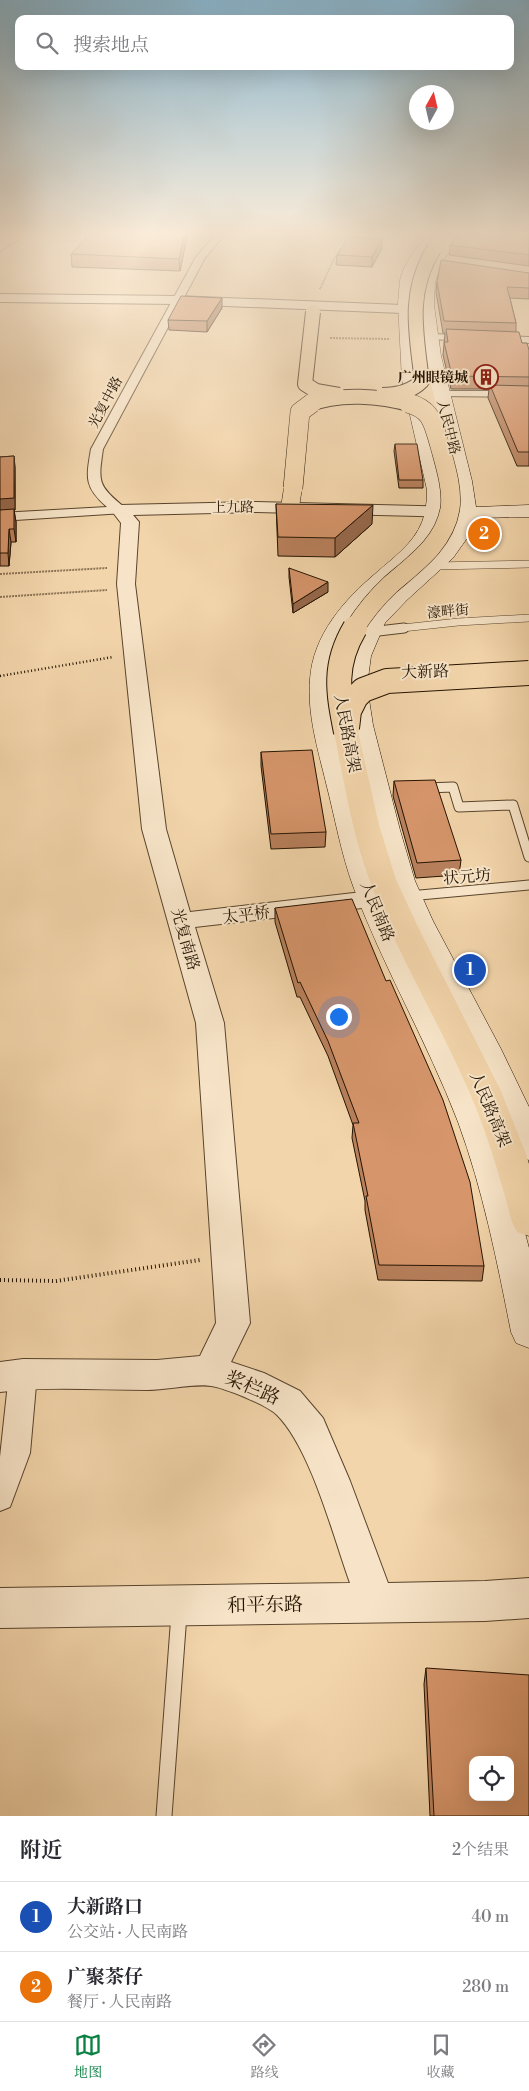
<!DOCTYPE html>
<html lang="zh">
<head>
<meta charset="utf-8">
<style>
	body { margin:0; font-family:"Libre Bodoni","Noto Serif SC",serif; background:#f2f2f3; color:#2b2b33 }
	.controls { position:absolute; right:15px; bottom:15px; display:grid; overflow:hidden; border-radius:10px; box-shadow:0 5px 20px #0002 }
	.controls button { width:45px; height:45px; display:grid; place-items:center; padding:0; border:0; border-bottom:1px solid #e1e1e2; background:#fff; color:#2b2b33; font:25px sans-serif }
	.compass { position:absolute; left:409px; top:85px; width:45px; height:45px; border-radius:50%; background:#fff; box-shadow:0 5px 20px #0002; rotate:8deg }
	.you { position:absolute; left:338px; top:1016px; width:18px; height:18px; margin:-12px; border:4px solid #fff; border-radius:50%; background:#1a73e8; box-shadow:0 0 0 8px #1a73e833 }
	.badge { display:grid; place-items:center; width:32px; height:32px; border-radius:50%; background:#0b8043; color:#fff; font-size:16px; font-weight:700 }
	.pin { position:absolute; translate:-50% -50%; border:2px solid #fff; box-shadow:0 1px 5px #0006 }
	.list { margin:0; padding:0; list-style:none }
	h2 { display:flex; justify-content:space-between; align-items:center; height:65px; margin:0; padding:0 20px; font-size:21px }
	h2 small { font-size:16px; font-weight:400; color:#7c7c81 }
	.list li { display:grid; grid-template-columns:32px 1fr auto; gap:15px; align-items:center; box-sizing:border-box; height:70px; padding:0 20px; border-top:1px solid #e1e1e2 }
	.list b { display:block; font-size:19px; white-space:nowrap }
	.list p { margin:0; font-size:16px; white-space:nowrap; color:#7c7c81 }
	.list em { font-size:16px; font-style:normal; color:#7c7c81 }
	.icon { flex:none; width:28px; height:28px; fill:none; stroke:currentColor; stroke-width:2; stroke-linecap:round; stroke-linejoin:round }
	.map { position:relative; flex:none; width:529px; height:1816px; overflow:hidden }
	.search { position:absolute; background:#fff; box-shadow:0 5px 20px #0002; left:15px; right:15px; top:15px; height:55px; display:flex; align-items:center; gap:12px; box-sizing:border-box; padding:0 18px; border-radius:10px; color:#7c7c81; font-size:19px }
	.sheet { height:205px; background:#fff }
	nav { display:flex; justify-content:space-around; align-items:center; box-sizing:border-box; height:70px; border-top:1px solid #e1e1e2; background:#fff; font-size:14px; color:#7c7c81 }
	nav a { display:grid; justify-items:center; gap:2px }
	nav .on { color:#0b8043 }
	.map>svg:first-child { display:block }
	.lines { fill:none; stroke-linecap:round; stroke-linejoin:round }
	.service-far2-casing { stroke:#58442c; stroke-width:8 }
	.service-far1-casing { stroke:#58442c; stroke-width:11 }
	.service-casing { stroke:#58442c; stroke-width:17 }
	.minor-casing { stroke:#58442c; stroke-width:2 }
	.tertiary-casing { stroke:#58442c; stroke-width:2 }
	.secondary-casing { stroke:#241301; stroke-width:1 }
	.primary-casing { stroke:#241301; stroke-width:1 }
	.path-far2 { stroke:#241301; stroke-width:2; stroke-dasharray:0.5 1; stroke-linecap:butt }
	.path-far1 { stroke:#241301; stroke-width:2.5; stroke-dasharray:1 2.5; stroke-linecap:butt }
	.path { stroke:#241301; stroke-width:4; stroke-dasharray:1 3; stroke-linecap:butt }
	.service-far2 { stroke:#f7e4c8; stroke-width:7 }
	.service-far1 { stroke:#f7e4c8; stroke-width:9 }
	.service { stroke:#f7e4c8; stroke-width:15 }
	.minor { fill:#f7e4c8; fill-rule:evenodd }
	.tertiary { fill:#f7e4c8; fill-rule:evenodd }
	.secondary { fill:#f7e4c8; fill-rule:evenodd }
	.primary { fill:#f3d5ab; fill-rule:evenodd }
	.primary-bridge-far2-casing { stroke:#241301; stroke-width:16; stroke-linecap:butt }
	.primary-bridge-far1-casing { stroke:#241301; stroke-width:20; stroke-linecap:butt }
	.primary-bridge-casing { stroke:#241301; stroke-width:26; stroke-linecap:butt }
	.primary-bridge-far2 { stroke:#f3d5ab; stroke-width:14 }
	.primary-bridge-far1 { stroke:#f3d5ab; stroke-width:19 }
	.primary-bridge { stroke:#f3d5ab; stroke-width:24 }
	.wall { fill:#b8805c; stroke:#241301 }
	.shaded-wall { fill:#96684b; stroke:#241301 }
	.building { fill:#d6956b; stroke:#241301; fill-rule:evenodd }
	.labels { text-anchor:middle; stroke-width:4; stroke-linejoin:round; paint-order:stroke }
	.far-poi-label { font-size:14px; font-weight:bold; fill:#241301; stroke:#f7e4c8; text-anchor:end }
	.far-street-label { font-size:14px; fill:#241301; stroke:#f7e4c8 }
	.street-label { font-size:16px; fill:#241301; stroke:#f7e4c8 }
	.near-street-label { font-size:19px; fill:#241301; stroke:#f7e4c8 }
</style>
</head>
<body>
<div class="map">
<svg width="529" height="1816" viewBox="0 0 529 1816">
	<rect width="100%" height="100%" fill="#f3d5ab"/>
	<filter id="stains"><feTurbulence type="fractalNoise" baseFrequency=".004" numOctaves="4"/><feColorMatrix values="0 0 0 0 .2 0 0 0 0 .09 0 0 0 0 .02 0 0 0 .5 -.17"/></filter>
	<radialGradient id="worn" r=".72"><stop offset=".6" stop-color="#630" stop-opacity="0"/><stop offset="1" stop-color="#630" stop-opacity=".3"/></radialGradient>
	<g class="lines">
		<defs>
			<g id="service-far2">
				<path d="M433 566 529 564"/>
				<path d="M393 629 458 622 529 618"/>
			</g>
			<g id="service-far1">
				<path d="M370 632 404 628"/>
				<path d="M426 788 453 787 459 807 513 805 529 857"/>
				<path d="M409 896 529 885"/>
			</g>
			<path id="service" d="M164 1816 179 1614"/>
			<g id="minor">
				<path d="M218 232H227L205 258 103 449C98 483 98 485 124 507L126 510 124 513 0 521V513L107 507C84 487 86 478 91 449L196 257Z"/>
				<path d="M430 334 529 337V343L426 339 425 337Z"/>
				<path d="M441 391H529V397L437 396 435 394Z"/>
				<path d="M23 1362 33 1365 37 1374 30 1453 10 1507 0 1511V1457L9 1374 13 1365Z"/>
			</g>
			<g id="tertiary">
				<path d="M0 294 177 296 427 306 433 310 427 314 177 304 0 302Z"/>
				<path d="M256 502 459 507 465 508 467 512 465 516 459 517 256 512 133 515 139 522 135 584 166 829 190 912 371 891 380 893 383 899 380 905 371 907 195 927 224 1023 250 1323 231 1362 264 1373 300 1391 323 1418 350 1481 388 1583 485 1581 529 1578V1618L485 1621 0 1628V1588L350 1583C333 1536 311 1449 277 1415 267 1405 225 1388 211 1386 197 1383 165 1390 147 1390 99 1390 48 1386 0 1392V1362L23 1359 157 1360 200 1356 216 1323 196 1023 142 829 117 584 121 523 111 510 113 506 119 505Z"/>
			</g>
			<g id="secondary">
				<path d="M431 232H444L426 254 418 268 414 280 412 303 418 380 445 490V508L441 523 430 541 408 566 370 599 348 627 337 652 334 665 332 693 340 741 375 872 411 955 478 1094 500 1147 516 1199 529 1248V1348L516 1343 511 1332C497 1261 483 1190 458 1122 427 1041 383 967 353 886 341 853 335 818 326 783 318 750 307 714 310 679 313 635 344 600 376 573 393 558 414 543 422 522 426 511 427 501 427 490L402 380 398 303 400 280 404 268 415 249Z"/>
				<path d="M452 232H465L441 263 435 283 434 305 441 356 472 481 476 507 529 505V517L476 518 473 530 453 558 407 600 385 623 371 656 367 686 373 725 400 830 415 881 433 921 501 1049 529 1107V1160L517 1156 513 1147C491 1089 463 1034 434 978 421 951 405 925 394 897 377 853 369 806 359 760 351 728 339 695 347 661 353 639 366 618 382 601 409 574 459 549 458 506 457 486 451 466 446 447 435 402 408 312 425 269 431 254 442 244 452 232Z"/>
			</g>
			<g id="primary">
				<path d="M442 232H455L439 252H429L428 249Z"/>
				<path d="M422 376 428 378 430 381 439 416 437 419H425L423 416 414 381 416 378Z"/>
				<path d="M293 483 299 484 302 488 299 507 297 511 290 513 283 511 281 507 284 488 287 484Z"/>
				<path d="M346 725 354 727 358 732 379 825 396 880 421 933 500 1089 526 1154 529 1164V1236L517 1232 512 1222C500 1177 487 1132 468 1089 437 1018 396 952 369 879 352 832 344 782 334 732L338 727Z"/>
			</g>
		</defs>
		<!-- service-far2 casing -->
		<use href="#service-far2" class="service-far2-casing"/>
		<!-- service-far1 casing -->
		<use href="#service-far1" class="service-far1-casing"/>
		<!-- service casing -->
		<use href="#service" class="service-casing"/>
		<!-- minor casing -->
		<use href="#minor" class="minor-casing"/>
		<!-- tertiary casing -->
		<use href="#tertiary" class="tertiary-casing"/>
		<!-- secondary casing -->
		<use href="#secondary" class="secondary-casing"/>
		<!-- primary casing -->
		<use href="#primary" class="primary-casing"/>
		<!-- path-far2 -->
		<g class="path-far2">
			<path d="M0 252 30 232"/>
			<path d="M320 289 334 259 354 232"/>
			<path d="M330 338 389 339"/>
			<path d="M0 574 107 568"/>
			<path d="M0 597 107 590"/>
		</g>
		<!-- path-far1 -->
		<path class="path-far1" d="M0 676 113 657"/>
		<!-- path -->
		<path class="path" d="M0 1280 56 1281 200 1260"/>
		<!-- service-far2 -->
		<use href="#service-far2" class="service-far2"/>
		<!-- service-far1 -->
		<use href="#service-far1" class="service-far1"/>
		<!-- service -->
		<use href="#service" class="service"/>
		<!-- minor -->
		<use href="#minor" class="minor"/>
		<!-- tertiary -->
		<use href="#tertiary" class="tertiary"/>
		<!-- secondary -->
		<use href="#secondary" class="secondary"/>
		<!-- primary -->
		<use href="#primary" class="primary"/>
		<defs>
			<g id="primary-bridge-far2">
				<path d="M313 312 305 384 316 391 339 395"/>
				<path d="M382 395C397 395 411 392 422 381 416 333 407 292 434 249"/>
				<path d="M308 405C340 392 380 396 413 405"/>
			</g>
			<g id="primary-bridge-far1">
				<path d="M293 488 300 412 312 403"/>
				<path d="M354 629C364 613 376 598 390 585 414 564 444 544 450 509 453 489 445 465 440 446 433 424 433 410 408 403"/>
			</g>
			<g id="primary-bridge">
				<path d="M347 728 349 711 356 697 363 690 387 681 529 673"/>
				<path d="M346 732C338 692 333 665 355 628"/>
			</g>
		</defs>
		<!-- primary-bridge-far2 casing -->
		<use href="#primary-bridge-far2" class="primary-bridge-far2-casing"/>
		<!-- primary-bridge-far1 casing -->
		<use href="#primary-bridge-far1" class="primary-bridge-far1-casing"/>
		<!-- primary-bridge casing -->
		<use href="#primary-bridge" class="primary-bridge-casing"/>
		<!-- primary-bridge-far2 -->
		<use href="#primary-bridge-far2" class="primary-bridge-far2"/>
		<!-- primary-bridge-far1 -->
		<use href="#primary-bridge-far1" class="primary-bridge-far1"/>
		<!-- primary-bridge -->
		<use href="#primary-bridge" class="primary-bridge"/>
	</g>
	<!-- wall -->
	<g class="wall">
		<path d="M120 232H188L180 271 72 267 71 254Z"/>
		<path d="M529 232V266L449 255 450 245 478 235Z"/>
		<path d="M382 248 372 267 336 265 337 255Z"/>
		<path d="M529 273V299L510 298 516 323V332L522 343 529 350V466H517L488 398 489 389H451L443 355 445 333H443L436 292 437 282Z"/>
		<path d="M222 308 207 332 169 330 168 320Z"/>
		<path d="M395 444 423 480V488H399L394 451Z"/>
		<path d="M14 456 15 468V510H14L16 522V542H11L9 566H0V457Z"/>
		<path d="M276 504 372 524 335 557 278 556Z"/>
		<path d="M289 568 328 592 293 613 289 577Z"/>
		<path d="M261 752 326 832 325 847 271 849 261 766Z"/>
		<path d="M394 781 461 860 459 875 416 878 393 796Z"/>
		<path d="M275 908 484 1266 482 1281 378 1280 365 1210V1201L352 1138 353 1125 328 1056 300 997H297L275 922Z"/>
		<path d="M426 1668 529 1816H430L424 1684Z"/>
	</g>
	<!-- shaded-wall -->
	<g class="shaded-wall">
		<path d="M185 232H188L180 271 179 259Z"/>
		<path d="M382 239V248L372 267V257Z"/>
		<path d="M222 298V308L207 332V321Z"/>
		<path d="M14 456 15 468V510H14L16 522V542L14 529 0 512V499Z"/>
		<path d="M373 505 372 524 335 557V538Z"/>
		<path d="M9 529 11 542 9 566 8 553Z"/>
		<path d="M328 582V592L293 613V604Z"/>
	</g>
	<!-- building -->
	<g class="building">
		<path d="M92 232 120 233 185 232 179 259 71 254Z"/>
		<path d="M480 232H529V255L450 245 459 233 478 235Z"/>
		<path d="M348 237 382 239 372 257 337 255Z"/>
		<path d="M441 260 529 273V288L507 287 516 323 444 321 437 282Z"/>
		<path d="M181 296 222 298 207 321 168 320Z"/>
		<path d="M446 329 519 332 522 343H527L529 350V377L452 376 444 342H448Z"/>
		<path d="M490 385 529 386V452H518Z"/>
		<path d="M395 444H417L423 480H399Z"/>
		<path d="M14 456V498L0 499V457Z"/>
		<path d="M276 504 373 505 335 538 278 537Z"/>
		<path d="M14 509V529H9L8 553H0V510Z"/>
		<path d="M289 568 328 582 293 604Z"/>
		<path d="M312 750 326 832 271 834 261 752Z"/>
		<path d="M435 780 461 860 417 863 394 781Z"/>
		<path d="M352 899 386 981 390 980 443 1100 470 1182 484 1266 379 1265 366 1196H368L353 1123H359L328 1041 300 982 298 983 275 908Z"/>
		<path d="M426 1668 529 1675V1816H434ZM473 1760H510V1797H473Z"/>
	</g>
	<!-- sky -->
	<linearGradient id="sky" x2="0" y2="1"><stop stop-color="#89b6cf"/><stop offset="0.48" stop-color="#faecd9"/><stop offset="1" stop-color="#faecd9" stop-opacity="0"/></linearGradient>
	<rect width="529" height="487" fill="url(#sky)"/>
	<!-- icons -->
	<defs>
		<symbol id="building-ring" viewBox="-11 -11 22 22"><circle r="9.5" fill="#f7e4c8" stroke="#8f2418" stroke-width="1.5"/><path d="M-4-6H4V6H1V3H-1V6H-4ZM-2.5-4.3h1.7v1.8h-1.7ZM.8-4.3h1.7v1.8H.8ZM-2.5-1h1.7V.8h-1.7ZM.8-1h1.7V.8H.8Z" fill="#8f2418"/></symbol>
	</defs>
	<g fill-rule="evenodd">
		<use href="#building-ring" x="472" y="363" width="28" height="28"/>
	</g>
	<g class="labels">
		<!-- far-poi labels -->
		<g class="far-poi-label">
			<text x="468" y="382">广州眼镜城</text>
		</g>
		<!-- far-street labels -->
		<g class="far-street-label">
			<text transform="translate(105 402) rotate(-62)" y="5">光复中路</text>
			<text transform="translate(449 427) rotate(76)" y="5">人民中路</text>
			<text transform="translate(233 507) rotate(-1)" y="5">上九路</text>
			<text transform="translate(448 611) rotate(-5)" y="5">濠畔街</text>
		</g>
		<!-- street labels -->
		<g class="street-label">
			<text transform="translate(425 671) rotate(-2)" y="6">大新路</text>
			<text transform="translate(348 733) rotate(79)" y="6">人民路高架</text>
			<text transform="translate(467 876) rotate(-5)" y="6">状元坊</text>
			<text transform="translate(378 911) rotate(68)" y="6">人民南路</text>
			<text transform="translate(246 914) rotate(-7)" y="6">太平桥</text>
			<text transform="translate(186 939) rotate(74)" y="6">光复南路</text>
			<text transform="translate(491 1109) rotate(67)" y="6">人民路高架</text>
		</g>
		<!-- near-street labels -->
		<g class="near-street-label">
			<text transform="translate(253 1387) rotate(23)" y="7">桨栏路</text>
			<text transform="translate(265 1604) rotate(-1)" y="7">和平东路</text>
		</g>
	</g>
	<rect width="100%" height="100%" filter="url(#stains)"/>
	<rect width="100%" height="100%" fill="url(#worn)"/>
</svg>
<div class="controls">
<button><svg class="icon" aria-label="locate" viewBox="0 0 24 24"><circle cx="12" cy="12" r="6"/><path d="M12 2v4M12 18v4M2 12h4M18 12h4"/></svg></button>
</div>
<svg class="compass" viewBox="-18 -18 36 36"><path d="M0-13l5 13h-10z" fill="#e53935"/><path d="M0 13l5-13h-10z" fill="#7c7c81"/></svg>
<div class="you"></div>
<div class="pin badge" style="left:470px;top:970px;background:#1a4fb4">1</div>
<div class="pin badge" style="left:484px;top:534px;background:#e8710a">2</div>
<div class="search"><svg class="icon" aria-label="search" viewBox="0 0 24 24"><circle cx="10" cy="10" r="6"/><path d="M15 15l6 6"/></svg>搜索地点</div>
</div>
<section class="sheet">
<h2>附近<small>2个结果</small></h2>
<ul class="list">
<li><span class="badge" style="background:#1a4fb4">1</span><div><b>大新路口</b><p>公交站 · 人民南路</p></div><em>40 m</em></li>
<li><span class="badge" style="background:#e8710a">2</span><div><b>广聚茶仔</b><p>餐厅 · 人民南路</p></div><em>280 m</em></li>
</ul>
</section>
<nav>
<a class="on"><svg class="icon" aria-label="map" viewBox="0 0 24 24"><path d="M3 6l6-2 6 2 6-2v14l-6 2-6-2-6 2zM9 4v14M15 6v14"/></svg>地图</a>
<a><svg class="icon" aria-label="directions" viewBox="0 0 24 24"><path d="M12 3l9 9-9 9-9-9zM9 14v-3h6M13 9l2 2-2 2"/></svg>路线</a>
<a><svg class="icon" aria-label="saved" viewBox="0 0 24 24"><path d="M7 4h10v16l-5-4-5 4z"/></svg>收藏</a>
</nav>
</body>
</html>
